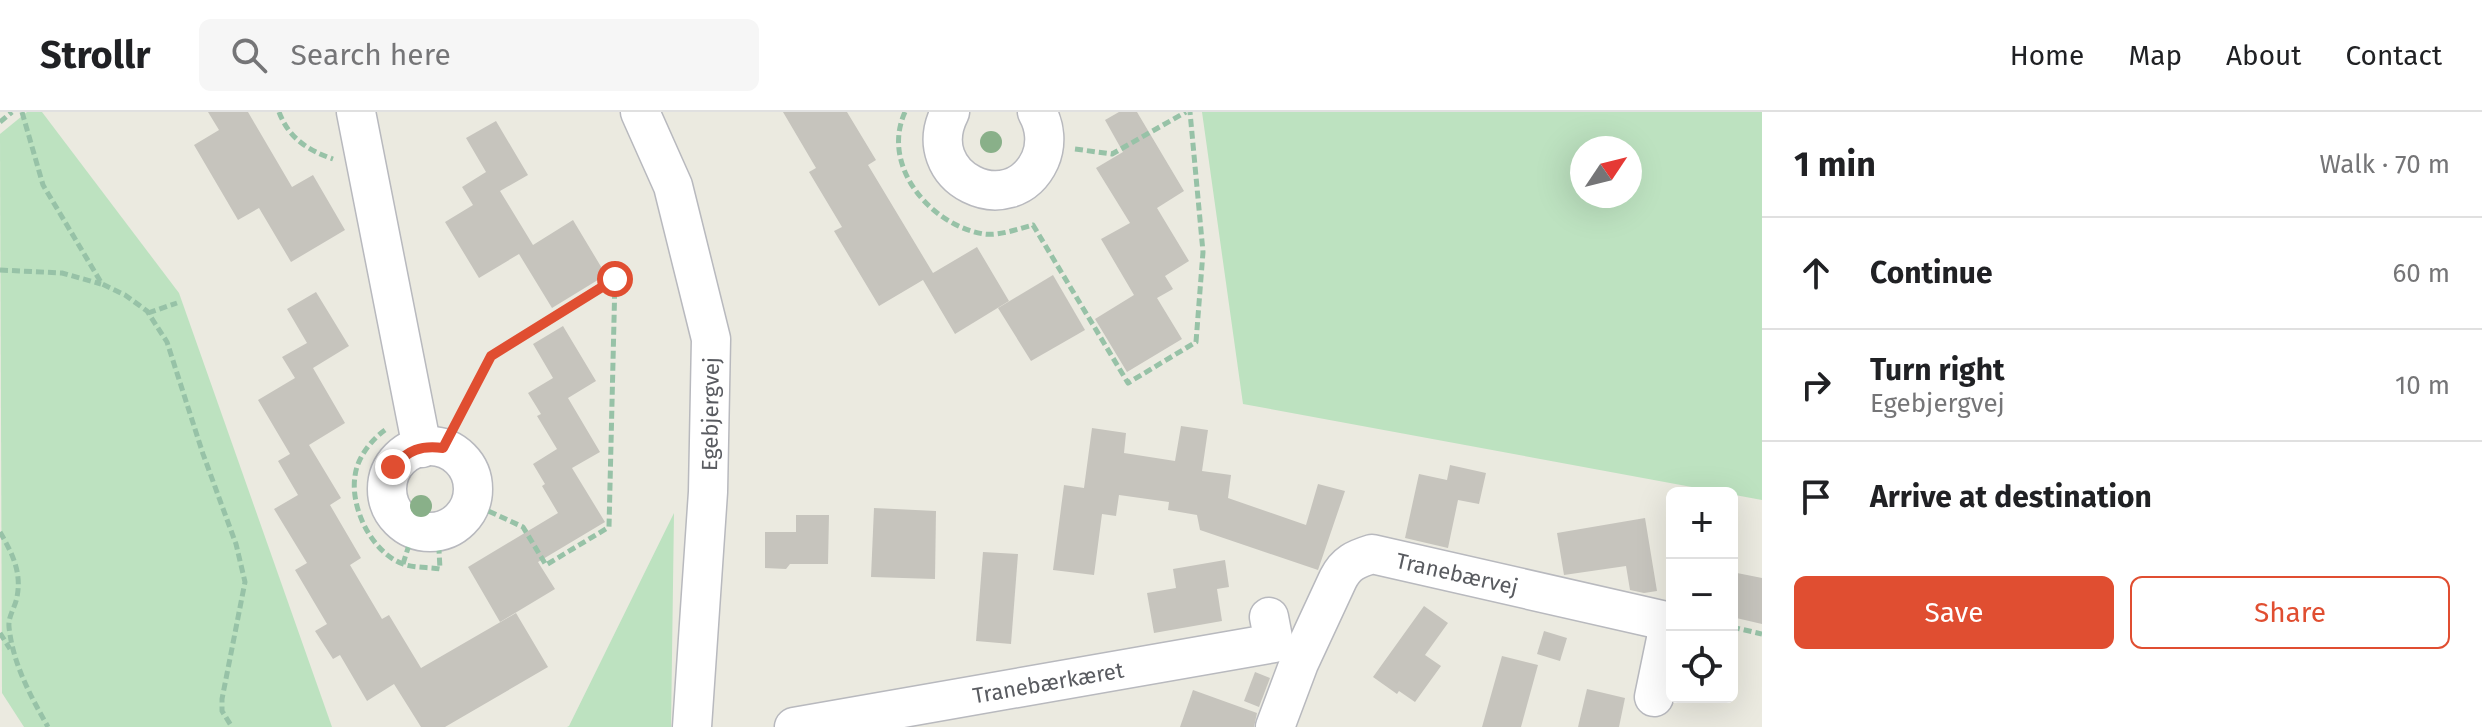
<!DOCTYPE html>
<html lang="en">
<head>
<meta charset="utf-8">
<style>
	body { margin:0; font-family:"Fira Sans",sans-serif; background:#f6f6f6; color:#202124 }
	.controls { position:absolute; right:24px; bottom:24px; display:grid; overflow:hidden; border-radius:12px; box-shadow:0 8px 32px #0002 }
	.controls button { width:72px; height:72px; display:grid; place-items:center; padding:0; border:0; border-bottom:2px solid #e0e0e0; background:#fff; color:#202124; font:40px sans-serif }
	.compass { position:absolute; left:1570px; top:24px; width:72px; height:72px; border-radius:50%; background:#fff; box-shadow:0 8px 32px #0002; rotate:55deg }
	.stop { position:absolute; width:24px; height:24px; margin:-18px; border:6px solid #e04e31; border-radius:50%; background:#fff }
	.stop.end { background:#e04e31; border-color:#fff; box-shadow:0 2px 8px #0008 }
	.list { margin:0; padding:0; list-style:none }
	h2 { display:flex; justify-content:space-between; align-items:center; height:104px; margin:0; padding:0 32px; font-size:34px }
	h2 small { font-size:26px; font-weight:400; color:#757577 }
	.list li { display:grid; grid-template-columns:52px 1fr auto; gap:24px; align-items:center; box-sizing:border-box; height:112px; padding:0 32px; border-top:2px solid #e0e0e0 }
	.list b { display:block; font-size:30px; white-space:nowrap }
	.list p { margin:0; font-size:26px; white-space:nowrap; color:#757577 }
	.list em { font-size:26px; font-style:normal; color:#757577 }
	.actions { display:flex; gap:16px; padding:24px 32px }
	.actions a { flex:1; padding:18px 0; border:2px solid #e04e31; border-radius:12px; text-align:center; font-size:28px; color:#e04e31 }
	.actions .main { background:#e04e31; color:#fff }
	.icon { flex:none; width:44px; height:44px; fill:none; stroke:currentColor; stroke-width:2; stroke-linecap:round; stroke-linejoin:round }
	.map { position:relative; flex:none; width:1762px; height:615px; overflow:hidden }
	header { display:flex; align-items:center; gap:48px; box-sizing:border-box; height:112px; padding:0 40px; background:#fff; border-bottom:2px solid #e0e0e0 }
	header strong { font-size:38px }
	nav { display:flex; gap:44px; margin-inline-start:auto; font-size:28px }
	.search { width:560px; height:72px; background:#f6f6f6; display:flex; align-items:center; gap:20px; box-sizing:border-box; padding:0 28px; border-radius:12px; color:#757577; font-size:30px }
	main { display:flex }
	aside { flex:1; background:#fff }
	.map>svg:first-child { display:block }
	.green { fill:#bde2c0; fill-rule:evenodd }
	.building { fill:#c6c4bd }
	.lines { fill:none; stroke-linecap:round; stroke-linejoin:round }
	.minor-casing { stroke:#b8b9be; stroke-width:41 }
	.path { stroke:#97c2a7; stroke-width:5; stroke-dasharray:8 4; stroke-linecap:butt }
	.minor { stroke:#fff; stroke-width:38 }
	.tree { fill:#89b089 }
	.route { stroke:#e04e31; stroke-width:10 }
	.labels { text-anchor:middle; stroke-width:6; stroke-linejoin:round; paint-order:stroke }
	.street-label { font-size:22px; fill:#595b60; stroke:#fff }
</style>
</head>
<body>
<header>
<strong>Strollr</strong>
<div class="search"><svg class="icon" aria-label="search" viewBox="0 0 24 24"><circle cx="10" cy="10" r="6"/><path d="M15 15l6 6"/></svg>Search here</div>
<nav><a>Home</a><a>Map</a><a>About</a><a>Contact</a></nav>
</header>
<main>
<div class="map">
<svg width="1762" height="615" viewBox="0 0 1762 615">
	<rect width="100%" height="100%" fill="#ebeae0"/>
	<!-- green -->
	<g class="green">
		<path d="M27 0H42L179 181 332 615H24L2 581 0 22Z"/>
		<path d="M1202 0H1762V388L1243 292ZM1582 36H1630V84H1582Z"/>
		<path d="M674 401 671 615H567L569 614Z"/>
	</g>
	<!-- building -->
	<g class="building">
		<path d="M208 0H248L292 75 313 63 345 118 291 150 259 96 238 108 194 33 219 18Z"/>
		<path d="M783 0H847L876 48 868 53 933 161 977 135 1009 189 955 222 923 168 879 194 834 119 842 115 809 60 816 56Z"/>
		<path d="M1119 0H1137L1184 79 1157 96 1189 149 1165 164 1173 177 1157 186 1182 227 1127 260 1095 207 1134 183 1101 127 1130 111 1096 56 1123 40 1105 8Z"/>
		<path d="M496 9 528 63 500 79 533 133 573 108 606 163 552 196 519 142 479 166 445 110 473 93 462 75 486 60 466 26Z"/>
		<path d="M1053 163 1085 218 1031 249 998 196Z"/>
		<path d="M316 180 349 234 313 256 345 311 309 333 341 386 330 393 361 446 350 453 382 507 389 503 421 556 516 501 548 555 445 615H421L394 572 367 589 340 543 333 547 315 519 327 512 295 458 307 451 274 397 298 383 278 349 290 342 258 288 295 266 282 245 307 231 287 197Z"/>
		<path d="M563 214 596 269 568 286 600 340 572 356 605 410 538 450 555 477 500 510 468 455 558 401 542 374 545 372 533 352 557 337 537 304 541 302 528 281 553 266 533 232Z"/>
		<path d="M1181 314 1208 318 1202 359 1231 363 1228 386 1306 413 1318 372 1345 379 1318 458 1200 418 1197 403 1168 398 1169 390 1119 383 1116 404 1102 402 1094 463 1053 458 1064 373 1084 376 1092 316 1126 321 1124 341 1175 349Z"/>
		<path d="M1450 353 1486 361 1479 392 1458 388 1448 436 1405 426 1419 362 1447 368Z"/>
		<path d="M874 396 936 399 935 467 871 465Z"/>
		<path d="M796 403H829L828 452H790L786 457 765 456V420H796Z"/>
		<path d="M1645 406 1657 479 1644 481 1630 478 1626 454 1564 463 1557 421Z"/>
		<path d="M983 440 1018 442 1011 532 976 529Z"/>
		<path d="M1225 448 1229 475 1217 477 1222 509 1154 521 1147 481 1176 476 1173 457Z"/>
		<path d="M1732 460 1762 466V512L1732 505Z"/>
		<path d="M1424 494 1448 511 1425 543 1441 554 1415 590 1399 579 1397 582 1373 565Z"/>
		<path d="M1544 519 1567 526 1560 549 1537 542Z"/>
		<path d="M1502 544 1538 553 1521 615H1482Z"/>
		<path d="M1255 560 1270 566 1259 595 1244 589Z"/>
		<path d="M1587 577 1625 586 1619 615H1578Z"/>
		<path d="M1193 578 1257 601 1254 615H1180Z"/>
	</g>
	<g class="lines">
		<defs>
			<g id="minor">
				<path d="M356 0 422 336"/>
				<path d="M640 0 673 74 711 227 708 380 692 615"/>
				<path d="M950 0C916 66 1011 111 1040 48 1047 32 1045 14 1037 0"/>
				<circle cx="430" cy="377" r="43"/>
				<path id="s1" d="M794 615 1274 531 1269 505"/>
				<path id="s2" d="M1275 615 1299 551 1338 467C1346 451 1356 447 1372 442L1666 509V527L1654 585"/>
			</g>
		</defs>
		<!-- minor casing -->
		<use href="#minor" class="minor-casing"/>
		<!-- path -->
		<g class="path">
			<path d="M22 0 43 73 102 172 125 183 147 199 167 230 203 342 236 432 245 470 222 587V599L232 615"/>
			<path d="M279 0C289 26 307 38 333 47"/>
			<path d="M905 0C880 55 932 114 984 122 999 124 1018 117 1033 113L1128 271 1196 230 1203 140 1190 0"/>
			<path d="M0 10 12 0"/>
			<path d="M1075 37 1112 42 1186 0"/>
			<path d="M0 158 62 161 101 172"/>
			<path d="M148 201 177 191"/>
			<path d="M453 317 491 244 615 167 609 415 546 453 523 415 471 391"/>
			<path d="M385 318C371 328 357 346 355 364 350 395 371 440 403 452 414 456 429 455 440 457L438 419"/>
			<path d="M0 420C12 441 22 460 17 485 15 496 8 504 9 515 13 552 30 583 48 615"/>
			<path d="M403 452 414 417"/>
			<path d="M1732 515 1762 522"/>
			<path d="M0 521 10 537"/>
		</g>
		<!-- minor -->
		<use href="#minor" class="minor"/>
	</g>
	<!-- trees -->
	<g class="tree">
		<circle cx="991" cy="30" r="11"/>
		<circle cx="421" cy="394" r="11"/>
	</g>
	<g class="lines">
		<!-- route -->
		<path class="route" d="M393 355C408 338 421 333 443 336L491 244 615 167"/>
	</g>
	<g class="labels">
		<!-- street labels -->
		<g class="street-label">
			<text transform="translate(710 302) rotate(-89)" y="8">Egebjergvej</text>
			<text dy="8" stroke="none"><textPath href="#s2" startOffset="292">Tranebærvej</textPath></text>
			<text dy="8" stroke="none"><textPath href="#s1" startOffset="258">Tranebærkæret</textPath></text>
		</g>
	</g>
</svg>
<div class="controls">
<button>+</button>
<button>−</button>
<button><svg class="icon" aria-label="locate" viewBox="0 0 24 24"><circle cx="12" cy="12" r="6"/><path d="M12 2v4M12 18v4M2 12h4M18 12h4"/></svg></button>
</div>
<svg class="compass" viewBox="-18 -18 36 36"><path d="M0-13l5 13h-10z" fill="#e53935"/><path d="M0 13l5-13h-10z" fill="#757577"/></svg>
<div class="stop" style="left:615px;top:167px"></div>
<div class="stop end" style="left:393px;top:355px"></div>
</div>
<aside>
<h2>1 min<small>Walk · 70 m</small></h2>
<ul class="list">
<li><svg class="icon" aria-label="ahead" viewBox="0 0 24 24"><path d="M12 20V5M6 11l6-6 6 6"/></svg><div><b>Continue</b></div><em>60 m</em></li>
<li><svg class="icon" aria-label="right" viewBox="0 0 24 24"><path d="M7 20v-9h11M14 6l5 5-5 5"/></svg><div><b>Turn right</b><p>Egebjergvej</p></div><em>10 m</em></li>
<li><svg class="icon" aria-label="arrive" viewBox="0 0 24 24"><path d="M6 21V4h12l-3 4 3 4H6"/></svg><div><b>Arrive at destination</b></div></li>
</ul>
<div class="actions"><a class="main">Save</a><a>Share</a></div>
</aside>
</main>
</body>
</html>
